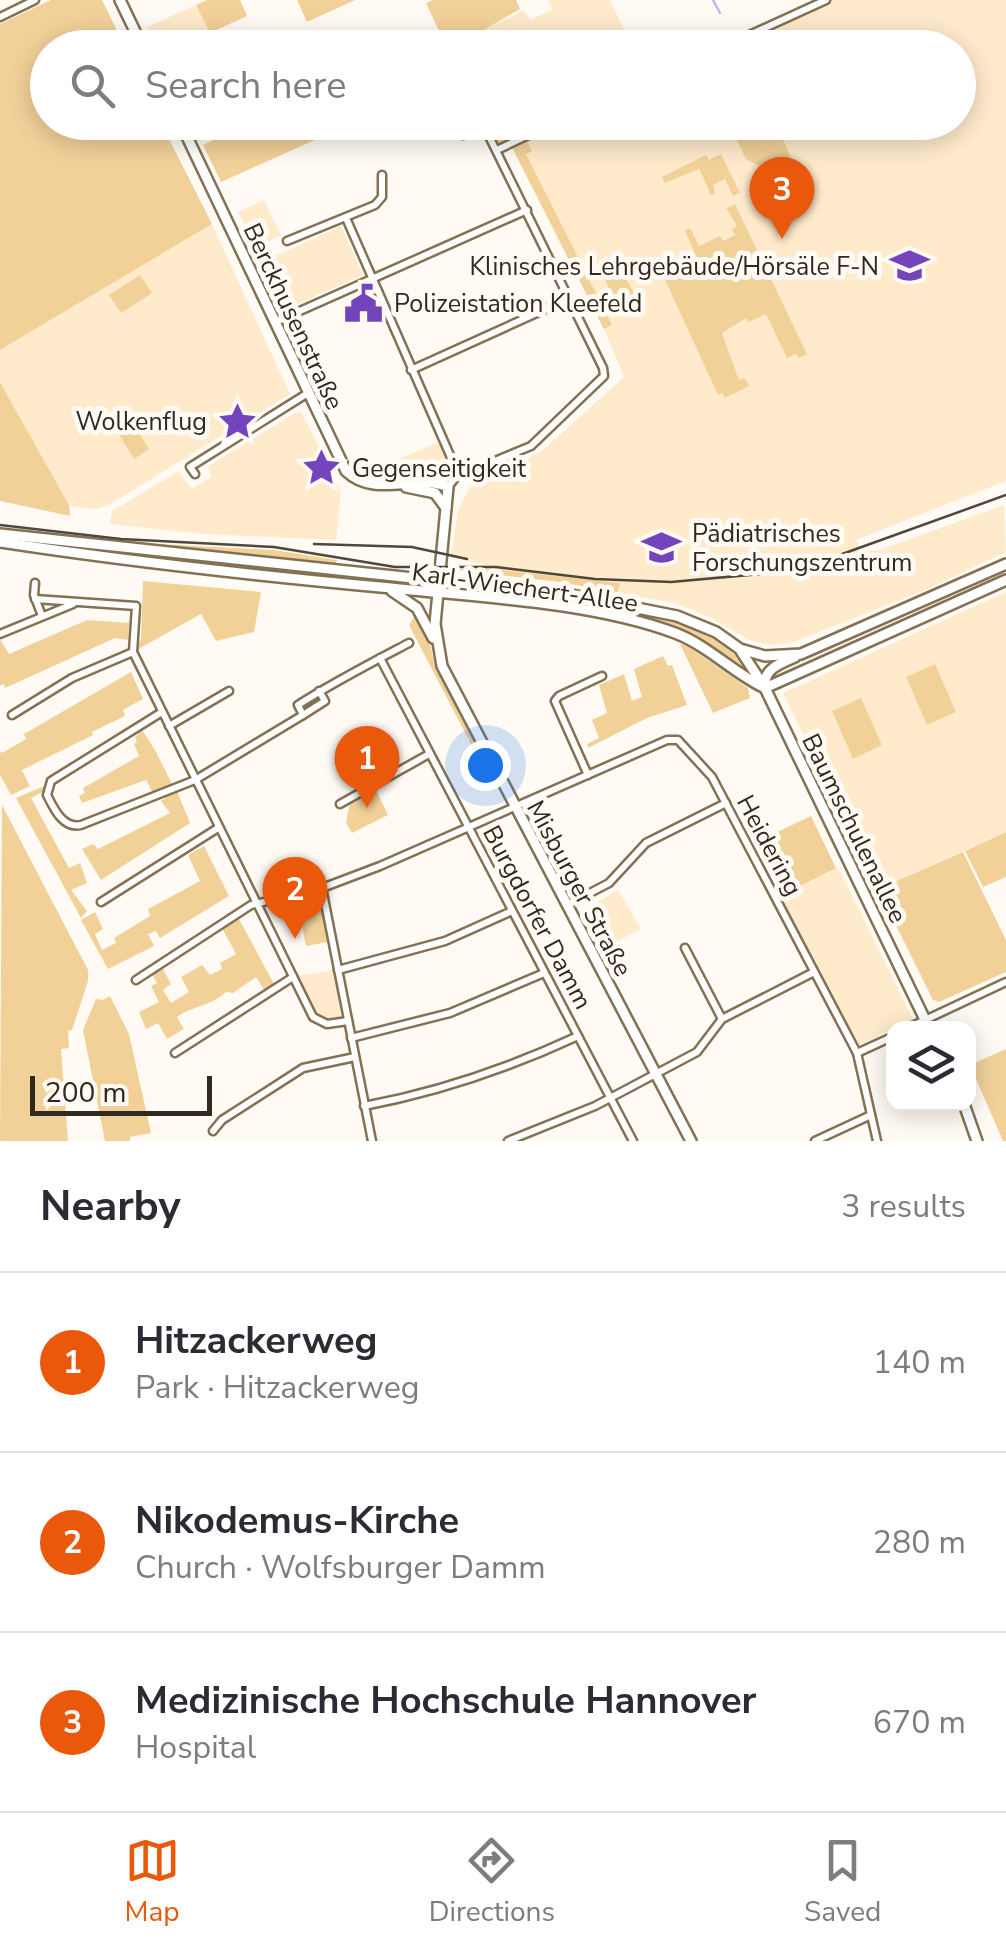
<!DOCTYPE html>
<html lang="en">
<head>
<meta charset="utf-8">
<style>
	body { margin:0; font-family:"Nunito Sans",sans-serif; background:#f7f7f7; color:#2b2b33 }
	.controls { position:absolute; right:30px; bottom:30px; display:grid; overflow:hidden; border-radius:20px; box-shadow:0 5px 25px #0003 }
	.controls button { width:90px; height:90px; display:grid; place-items:center; padding:0; border:0; border-bottom:2px solid #e1e1e2; background:#fff; color:#2b2b33; font:50px sans-serif }
	.scale { position:absolute; left:30px; bottom:25px; width:182px; box-sizing:border-box; padding-left:10px; border:5px solid #31291d; border-top:0; font-size:28px; line-height:35px; white-space:nowrap; color:#31291d; -webkit-text-stroke:8px #fffbf4; paint-order:stroke }
	.you { position:absolute; left:485px; top:765px; width:35px; height:35px; margin:-25px; border:8px solid #fff; border-radius:50%; background:#1a73e8; box-shadow:0 0 0 15px #1a73e833 }
	.badge { display:grid; place-items:center; width:65px; height:65px; border-radius:50%; background:#ea580c; color:#fff; font-size:32px; font-weight:700 }
	.pin { position:absolute; translate:-50% -82px; filter:drop-shadow(0 2px 5px #0008) }
	.pin::after { content:''; position:absolute; top:52px; width:35px; height:30px; background:inherit; clip-path:polygon(0 0,100% 0,50% 100%) }
	.list { margin:0; padding:0; list-style:none }
	h2 { display:flex; justify-content:space-between; align-items:center; height:130px; margin:0; padding:0 40px; font-size:42px }
	h2 small { font-size:32px; font-weight:400; color:#7c7c81 }
	.list li { display:grid; grid-template-columns:65px 1fr auto; gap:30px; align-items:center; box-sizing:border-box; height:180px; padding:0 40px; border-top:2px solid #e1e1e2 }
	.list b { display:block; font-size:38px; white-space:nowrap }
	.list p { margin:0; font-size:32px; white-space:nowrap; color:#7c7c81 }
	.list em { font-size:32px; font-style:normal; color:#7c7c81 }
	.icon { flex:none; width:55px; height:55px; fill:none; stroke:currentColor; stroke-width:2; stroke-linecap:round; stroke-linejoin:round }
	.map { position:relative; flex:none; width:1006px; height:1141px; overflow:hidden }
	.search { position:absolute; background:#fff; box-shadow:0 5px 25px #0003; left:30px; right:30px; top:30px; height:110px; display:flex; align-items:center; gap:25px; box-sizing:border-box; padding:0 35px; border-radius:55px; color:#7c7c81; font-size:38px }
	.sheet { height:670px; background:#fff }
	nav { display:flex; justify-content:space-around; align-items:center; box-sizing:border-box; height:140px; border-top:2px solid #e1e1e2; background:#fff; font-size:28px; color:#7c7c81 }
	nav a { display:grid; justify-items:center; gap:5px }
	nav .on { color:#ea580c }
	.map>svg:first-child { display:block }
	.built { fill:#ffebcb }
	.green { fill:#f2d199 }
	.lines { fill:none; stroke-linecap:round; stroke-linejoin:round }
	.stream { stroke:#c7b5f3; stroke-width:2.5 }
	.street-casing { stroke:#837153; stroke-width:11 }
	.secondary-casing { stroke:#837153; stroke-width:14 }
	.street { stroke:#fff; stroke-width:6 }
	.secondary { stroke:#fff; stroke-width:9 }
	.tram { stroke:#4e473b; stroke-width:2.5 }
	.labels { text-anchor:middle; stroke-width:10; stroke-linejoin:round; paint-order:stroke }
	.poi-label { font-size:25px; fill:#31291d; stroke:#fffbf4; text-anchor:start }
	.street-label { font-size:25px; fill:#31291d; stroke:#fffbf4 }
</style>
</head>
<body>
<div class="map">
<svg width="1006" height="1141" viewBox="0 0 1006 1141">
	<rect width="100%" height="100%" fill="#fffbf4"/>
	<!-- built -->
	<g class="built">
		<path d="M548 0H610L632 47H492L484 30 524 10 530 20 552 10Z"/>
		<path d="M831 0H1006V481L856 540 862 551 879 550 1004 505 1006 552 923 591 791 643 768 645 749 640 711 618 675 603 618 593 620 583 494 569 455 570 451 566 486 565 451 557 458 510 470 487 542 451 624 377 604 329 512 148 569 123 958 122V48L730 47Z"/>
		<path d="M196 5 210 33 178 47H157L147 27Z"/>
		<path d="M264 200 281 235 256 248 238 212Z"/>
		<path d="M212 224 290 394 107 506 95 509 74 507 69 505 0 382V350Z"/>
		<path d="M341 226 363 275 286 309 265 261Z"/>
		<path d="M297 412 302 413 341 491 336 540 203 534 110 524 112 511 179 471 192 489 211 477 208 466Z"/>
		<path d="M439 442 447 457V471L443 477 377 476V468Z"/>
		<path d="M1006 592V832L878 889 783 693Z"/>
		<path d="M838 867 913 1019 857 1046 780 896Z"/>
		<path d="M618 890 641 929 604 948 584 910Z"/>
		<path d="M334 970 341 1017 324 1020 319 1017 297 976Z"/>
	</g>
	<!-- green -->
	<g class="green">
		<path d="M51 0H102L125 47 48 48V122L161 123 212 224 0 350V24Z"/>
		<path d="M207 0H240L247 16 210 33 196 5Z"/>
		<path d="M297 0H355L307 22Z"/>
		<path d="M433 0H516L520 9 484 30 492 47H413L440 33 426 3Z"/>
		<path d="M251 123H327L326 135 221 182 203 145Z"/>
		<path d="M487 123H529L533 130 498 146Z"/>
		<path d="M761 123H776L794 165 769 178 761 167 746 159 735 136Z"/>
		<path d="M527 142 532 151 526 154 612 325 604 329 513 149Z"/>
		<path d="M721 154 740 193 733 196 725 179 713 185 715 193 711 195 699 169 665 183 662 177 706 155 709 160Z"/>
		<path d="M735 204 807 354 799 358 796 354 787 358 766 314 748 322 746 318 722 333 739 380 745 378 749 386 725 398 722 393 718 395 661 271 682 261 685 266 698 260 685 231 690 228 699 246 720 236 723 241 735 235 732 229 737 226 726 208Z"/>
		<path d="M620 268 637 298 633 303 630 299 617 306 604 277Z"/>
		<path d="M140 275 152 293 121 313 109 295Z"/>
		<path d="M0 382 69 505 70 516 0 501Z"/>
		<path d="M130 419 149 449 134 459 115 428Z"/>
		<path d="M118 542 274 550 337 560 335 564Z"/>
		<path d="M50 545 333 573 326 576 271 574Z"/>
		<path d="M494 569 620 583 618 593 560 582 455 570Z"/>
		<path d="M143 581 261 592 254 632 216 641 201 614 133 652 141 639Z"/>
		<path d="M455 588C546 599 694 595 752 673L751 677 708 645 673 629 455 592Z"/>
		<path d="M417 612 428 635 435 667 481 754 484 769 409 625Z"/>
		<path d="M87 620 129 623 128 640 115 638 5 688 4 684 0 686V639L9 654Z"/>
		<path d="M680 644 686 645 748 688 750 698 713 713Z"/>
		<path d="M663 656 668 666 672 665 687 705 647 718 588 748 587 744 599 738 592 720 607 713 599 685 624 674 632 701 642 697 634 669Z"/>
		<path d="M935 664 956 712 927 725 906 677Z"/>
		<path d="M131 672 143 699 123 710 125 716 92 732 93 735 22 770 30 786 11 795 0 775V751L2 753 26 739 24 734Z"/>
		<path d="M861 698 882 745 853 759 832 711Z"/>
		<path d="M142 730C156 750 162 764 173 786L153 793 146 780 82 803 79 796 85 793 83 788 139 756 134 744 137 742 135 737Z"/>
		<path d="M44 786V791L31 798 69 868 80 863 87 883 71 890 87 911 81 918 16 798Z"/>
		<path d="M375 788 388 815 352 833 346 823 350 802Z"/>
		<path d="M177 791 190 823 101 880 82 849 93 844 98 849 170 813 161 801Z"/>
		<path d="M2 805 88 970V981L72 1030 68 1031 69 1048 61 1049 68 1141H0Z"/>
		<path d="M811 816 836 868 784 894 756 842Z"/>
		<path d="M1006 832V877L983 887 965 851Z"/>
		<path d="M204 846 229 896 160 938 156 931 148 934 154 946 108 969 81 920 95 912 103 929 95 934 102 950 116 943 114 938 150 916 148 909 200 881 188 855Z"/>
		<path d="M963 852 1006 940V972L939 1002 933 1000 878 889Z"/>
		<path d="M321 893 328 942 306 946 297 899Z"/>
		<path d="M239 919 274 984 265 991 256 977 233 993 226 992C211 1006 192 1006 177 1017L184 1029 167 1039 158 1023 146 1029 139 1012 159 1002 151 986 157 983 152 974 162 967 171 984 163 990 171 1003 189 992 181 977 202 965 210 975 222 969 220 963 236 954 222 928Z"/>
		<path d="M110 996 129 1034 151 1133 130 1137V1141H105L83 1030 96 999 103 1000Z"/>
		<path d="M1006 1049V1141H1003L970 1065Z"/>
	</g>
	<g class="lines">
		<!-- stream -->
		<path class="stream" d="M713 0 720 13"/>
		<defs>
			<g id="street">
				<path d="M0 17 35 0"/>
				<path d="M721 48 826 0"/>
				<path d="M457 122 463 135 483 125"/>
				<path d="M497 150 556 122"/>
				<path d="M346 218 453 462 456 477"/>
				<path d="M287 241 375 205 382 197V175"/>
				<path d="M275 322 527 210"/>
				<path d="M411 370 570 298"/>
				<path d="M195 474 190 467 308 393"/>
				<path d="M448 487 456 477 531 446 604 376 603 368 482 122"/>
				<path d="M35 583 34 595 42 616"/>
				<path d="M35 599 136 606 133 652"/>
				<path d="M0 634 73 604"/>
				<path d="M133 652 313 1017 327 1024 348 1021"/>
				<path d="M380 658 633 1141"/>
				<path d="M319 691 325 701 303 715 298 705C334 682 371 663 409 643"/>
				<path d="M162 712 51 781 47 795C54 809 63 829 81 825L195 780 303 715"/>
				<path d="M12 715 72 678 133 652"/>
				<path d="M169 726 229 691"/>
				<path d="M588 775 555 701 559 696 602 676"/>
				<path d="M340 804 429 754"/>
				<path d="M322 888 372 1141"/>
				<path d="M101 902 218 828"/>
				<path d="M567 905 609 883 646 843 726 803"/>
				<path d="M685 948 722 1019"/>
				<path d="M338 970 445 941 512 911"/>
				<path d="M136 980 251 905 322 888 380 866 667 740H678L712 777 857 1053 877 1141"/>
				<path d="M908 1028 1006 982"/>
				<path d="M351 1038 450 1013 544 973"/>
				<path d="M175 1053 293 977"/>
				<path d="M857 1053 894 1036"/>
				<path d="M364 1106C439 1092 509 1068 578 1036"/>
				<path d="M213 1131 222 1120 303 1068 355 1057"/>
				<path d="M508 1141 595 1106 697 1052 722 1019 814 972"/>
				<path d="M815 1141 871 1115"/>
			</g>
			<g id="secondary">
				<path d="M120 0 143 48"/>
				<path d="M180 122 346 471C375 499 417 473 448 487L435 624 442 666 691 1141"/>
				<path d="M406 487 435 493 446 508"/>
				<path d="M0 534 572 595 677 616 716 632 740 649 765 656 801 654 1006 564"/>
				<path d="M0 542C130 562 260 576 391 588 479 597 592 602 675 633 709 646 733 673 765 688L1006 580"/>
				<path d="M392 591 417 608 433 638"/>
				<path d="M741 651 765 688 929 1028"/>
				<path d="M765 685C764 668 782 663 795 657"/>
				<path d="M964 1104 977 1141"/>
			</g>
		</defs>
		<!-- street casing -->
		<use href="#street" class="street-casing"/>
		<!-- secondary casing -->
		<use href="#secondary" class="secondary-casing"/>
		<!-- street -->
		<use href="#street" class="street"/>
		<!-- secondary -->
		<use href="#secondary" class="secondary"/>
		<!-- tram -->
		<g class="tram">
			<path d="M0 525 121 539 274 547 395 567H496L595 579 671 582 771 573 820 562 1006 495"/>
			<path d="M314 544 412 547 467 559"/>
		</g>
	</g>
	<!-- icons -->
	<defs>
		<symbol id="university-bare" viewBox="-9 -9 18 18"><path d="M0-5L7-2L0 1L-7-2ZM-4 1L0 2.5L4 1V4Q0 6-4 4Z" fill="#7344bc" stroke="#fffbf4" stroke-width="2.5" paint-order="stroke"/></symbol>
		<symbol id="civic-bare" viewBox="-9 -9 18 18"><path d="M-.6-6.5H3V-4.5H.6V-3L4-1V1h2V6H-6V1h2V-1L-.6-3ZM-1.2 2.5V6h2.4V2.5Z" fill="#7344bc" stroke="#fffbf4" stroke-width="2.5" paint-order="stroke"/></symbol>
		<symbol id="sight-bare" viewBox="-9 -9 18 18"><path d="M0-6L1.8-2.2L6-1.7L2.9 1.2L3.7 5.4L0 3.3L-3.7 5.4L-2.9 1.2L-6-1.7L-1.8-2.2Z" fill="#7344bc" stroke="#fffbf4" stroke-width="2.5" paint-order="stroke"/></symbol>
	</defs>
	<g fill-rule="evenodd">
		<use href="#university-bare" x="882" y="238" width="55" height="55"/>
		<use href="#civic-bare" x="336" y="276" width="55" height="55"/>
		<use href="#sight-bare" x="210" y="394" width="55" height="55"/>
		<use href="#sight-bare" x="294" y="440" width="55" height="55"/>
		<use href="#university-bare" x="634" y="520" width="55" height="55"/>
	</g>
	<g class="labels">
		<!-- poi labels -->
		<g class="poi-label">
			<text x="879" y="275" text-anchor="end">Klinisches Lehrgebäude/Hörsäle F-N</text>
			<text x="394" y="312">Polizeistation Kleefeld</text>
			<text x="207" y="430" text-anchor="end">Wolkenflug</text>
			<text x="352" y="477">Gegenseitigkeit</text>
			<text x="692" y="542">Pädiatrisches<tspan x="692" dy="29">Forschungszentrum</tspan></text>
		</g>
		<!-- street labels -->
		<g class="street-label">
			<text transform="translate(294 316) rotate(65)" y="9">Berckhusenstraße</text>
			<text transform="translate(525 587) rotate(8)" y="9">Karl-Wiechert-Allee</text>
			<text transform="translate(855 828) rotate(64)" y="9">Baumschulenallee</text>
			<text transform="translate(770 845) rotate(62)" y="9">Heidering</text>
			<text transform="translate(580 888) rotate(62)" y="9">Misburger Straße</text>
			<text transform="translate(538 917) rotate(62)" y="9">Burgdorfer Damm</text>
		</g>
	</g>
</svg>
<div class="controls">
<button><svg class="icon" aria-label="layers" viewBox="0 0 24 24"><path d="M12 4l9 5-9 5-9-5zM3 14l9 5 9-5"/></svg></button>
</div>
<div class="scale">200 m</div>
<div class="you"></div>
<div class="pin badge" style="left:367px;top:808px">1</div>
<div class="pin badge" style="left:295px;top:939px">2</div>
<div class="pin badge" style="left:782px;top:239px">3</div>
<div class="search"><svg class="icon" aria-label="search" viewBox="0 0 24 24"><circle cx="10" cy="10" r="6"/><path d="M15 15l6 6"/></svg>Search here</div>
</div>
<section class="sheet">
<h2>Nearby<small>3 results</small></h2>
<ul class="list">
<li><span class="badge">1</span><div><b>Hitzackerweg</b><p>Park · Hitzackerweg</p></div><em>140 m</em></li>
<li><span class="badge">2</span><div><b>Nikodemus-Kirche</b><p>Church · Wolfsburger Damm</p></div><em>280 m</em></li>
<li><span class="badge">3</span><div><b>Medizinische Hochschule Hannover</b><p>Hospital</p></div><em>670 m</em></li>
</ul>
</section>
<nav>
<a class="on"><svg class="icon" aria-label="map" viewBox="0 0 24 24"><path d="M3 6l6-2 6 2 6-2v14l-6 2-6-2-6 2zM9 4v14M15 6v14"/></svg>Map</a>
<a><svg class="icon" aria-label="directions" viewBox="0 0 24 24"><path d="M12 3l9 9-9 9-9-9zM9 14v-3h6M13 9l2 2-2 2"/></svg>Directions</a>
<a><svg class="icon" aria-label="saved" viewBox="0 0 24 24"><path d="M7 4h10v16l-5-4-5 4z"/></svg>Saved</a>
</nav>
</body>
</html>
